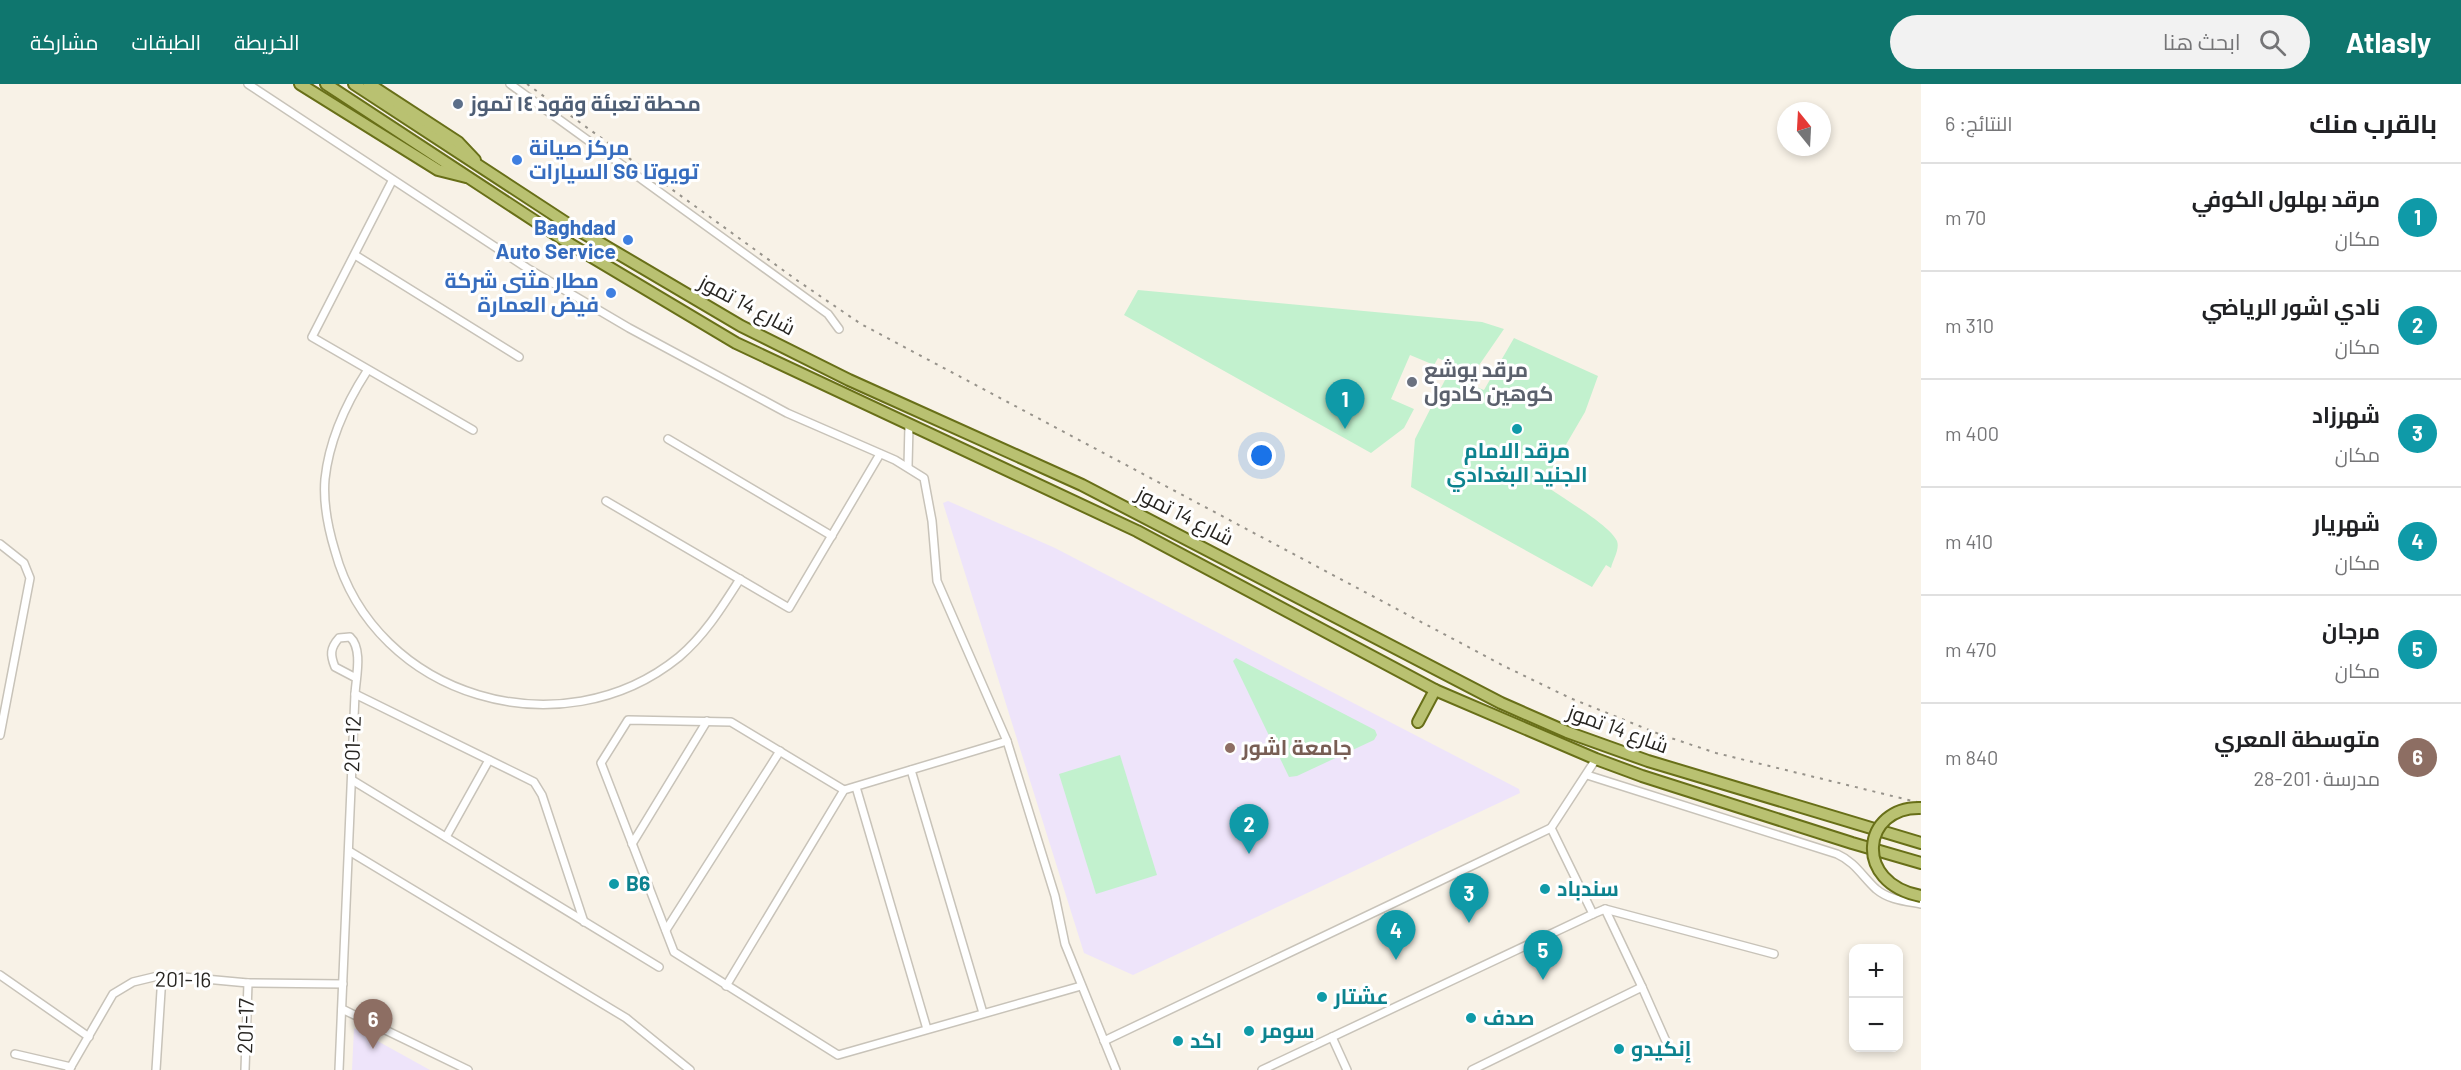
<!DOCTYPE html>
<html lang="ar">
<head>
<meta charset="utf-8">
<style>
	body { margin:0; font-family:Barlow,Cairo,sans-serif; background:#f2f2f2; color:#202124; direction:rtl }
	.controls { position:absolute; right:18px; bottom:18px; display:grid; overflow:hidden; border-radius:12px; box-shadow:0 3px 9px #0003 }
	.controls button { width:54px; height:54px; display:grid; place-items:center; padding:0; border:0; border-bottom:2px solid #e0e0e0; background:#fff; color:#202124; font:30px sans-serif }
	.compass { position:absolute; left:1777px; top:18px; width:54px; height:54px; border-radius:50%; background:#fff; box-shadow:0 3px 9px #0003; rotate:342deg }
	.you { position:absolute; left:1262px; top:372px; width:21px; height:21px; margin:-15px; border:4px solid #fff; border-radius:50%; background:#1a73e8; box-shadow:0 0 0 9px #1a73e833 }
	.badge { display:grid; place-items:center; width:39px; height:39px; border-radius:50%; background:#0f766e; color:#fff; font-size:20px; font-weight:700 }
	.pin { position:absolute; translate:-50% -50px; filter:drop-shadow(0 2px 3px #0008) }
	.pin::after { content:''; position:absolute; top:32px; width:21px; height:18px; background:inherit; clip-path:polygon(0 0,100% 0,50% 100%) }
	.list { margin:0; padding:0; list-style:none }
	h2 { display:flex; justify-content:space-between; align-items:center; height:78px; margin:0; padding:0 24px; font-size:26px }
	h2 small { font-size:20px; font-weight:400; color:#757577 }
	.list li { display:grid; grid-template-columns:39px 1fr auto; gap:18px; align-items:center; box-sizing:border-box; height:108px; padding:0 24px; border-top:2px solid #e0e0e0 }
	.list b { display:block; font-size:22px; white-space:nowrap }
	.list p { margin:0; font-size:20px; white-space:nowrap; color:#757577 }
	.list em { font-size:20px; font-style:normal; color:#757577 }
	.icon { flex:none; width:33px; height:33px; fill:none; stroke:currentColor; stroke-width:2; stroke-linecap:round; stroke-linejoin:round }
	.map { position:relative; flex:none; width:1921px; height:986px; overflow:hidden; direction:ltr }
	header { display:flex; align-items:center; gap:36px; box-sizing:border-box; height:84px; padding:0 30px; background:#0f766e; color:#fff }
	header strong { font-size:28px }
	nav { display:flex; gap:33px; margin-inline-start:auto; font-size:21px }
	.search { width:420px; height:54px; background:#f2f2f2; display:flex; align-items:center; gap:15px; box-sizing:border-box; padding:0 21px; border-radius:33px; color:#757577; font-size:22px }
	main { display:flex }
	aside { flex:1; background:#fff }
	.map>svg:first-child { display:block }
	.education { fill:#eee4fa }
	.green { fill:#c2f1ce }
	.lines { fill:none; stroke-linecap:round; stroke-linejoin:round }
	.street-casing { stroke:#c8c3b9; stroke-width:10 }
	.primary-casing { stroke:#686f18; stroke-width:14 }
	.street { stroke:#fff; stroke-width:7 }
	.primary { stroke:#b9c171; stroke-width:10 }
	.rail { stroke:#97938b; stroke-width:2; stroke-dasharray:3 6; stroke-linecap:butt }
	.primary-bridge-casing { stroke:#686f18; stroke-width:14; stroke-linecap:butt }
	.primary-bridge { stroke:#b9c171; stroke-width:10 }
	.service-dot { fill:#5c6f8a; stroke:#fff; stroke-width:2 }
	.shop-dot { fill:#3f7fe0; stroke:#fff; stroke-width:2 }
	.worship-dot { fill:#6b7280; stroke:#fff; stroke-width:2 }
	.culture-dot { fill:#0f9aa8; stroke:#fff; stroke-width:2 }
	.education-dot { fill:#8d6e63; stroke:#fff; stroke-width:2 }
	.labels { text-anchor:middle; stroke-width:6; stroke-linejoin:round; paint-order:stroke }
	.service-label { font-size:21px; font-weight:bold; fill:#4e5e75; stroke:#fff; text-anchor:start }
	.shop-label { font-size:21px; font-weight:bold; fill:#366cbe; stroke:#fff; text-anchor:end }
	.street-label { font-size:21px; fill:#272521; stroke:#fff }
	.worship-label { font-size:21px; font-weight:bold; fill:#5b616d; stroke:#fff; text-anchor:start }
	.culture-label { font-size:21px; font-weight:bold; fill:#0d838f; stroke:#fff; text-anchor:start }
	.education-label { font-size:21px; font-weight:bold; fill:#785e54; stroke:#fff; text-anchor:start }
</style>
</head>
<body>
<header>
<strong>Atlasly</strong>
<div class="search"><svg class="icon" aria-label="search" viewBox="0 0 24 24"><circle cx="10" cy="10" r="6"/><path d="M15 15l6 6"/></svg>ابحث هنا</div>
<nav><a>الخريطة</a><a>الطبقات</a><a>مشاركة</a></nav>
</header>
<main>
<aside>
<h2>بالقرب منك<small>النتائج: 6</small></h2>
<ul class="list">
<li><span class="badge" style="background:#0f9aa8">1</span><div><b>مرقد بهلول الكوفي</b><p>مكان</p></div><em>70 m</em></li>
<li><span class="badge" style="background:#0f9aa8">2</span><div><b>نادي اشور الرياضي</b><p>مكان</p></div><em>310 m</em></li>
<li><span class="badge" style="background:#0f9aa8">3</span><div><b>شهرزاد</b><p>مكان</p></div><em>400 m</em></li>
<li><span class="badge" style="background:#0f9aa8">4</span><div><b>شهريار</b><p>مكان</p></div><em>410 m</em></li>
<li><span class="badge" style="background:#0f9aa8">5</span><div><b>مرجان</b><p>مكان</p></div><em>470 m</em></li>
<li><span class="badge" style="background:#8d6e63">6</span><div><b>متوسطة المعري</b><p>مدرسة · 201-28</p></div><em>840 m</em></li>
</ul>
</aside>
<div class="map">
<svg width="1921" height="986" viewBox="0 0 1921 986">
	<rect width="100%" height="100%" fill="#f8f2e7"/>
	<!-- education -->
	<g class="education">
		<path d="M948 417 1055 464 1519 705 1520 709 1133 891 1084 869 943 419Z"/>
		<path d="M354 944 430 986H352Z"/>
	</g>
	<!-- green -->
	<g class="green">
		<path d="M1138 206 1482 238 1504 245 1473 290 1438 274 1434 281 1410 271 1391 315 1414 325 1404 344 1371 369 1124 231Z"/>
		<path d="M1514 254 1598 292 1585 328 1543 400C1559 412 1609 440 1617 457 1620 465 1613 476 1611 484L1606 481 1592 503 1411 403 1415 355 1445 296 1452 294 1484 306Z"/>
		<path d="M1236 574 1375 646 1377 651 1374 656 1297 692 1289 693 1233 577Z"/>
		<path d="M1120 671 1157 791 1096 810 1059 690Z"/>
	</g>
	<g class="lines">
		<defs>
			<g id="street">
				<path d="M248 0 527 184 629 244 787 329 895 376 924 394 932 437 937 497 1007 657 1055 812 1065 860 1116 986"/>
				<path d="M510 0 828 230 839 245"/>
				<path d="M392 97 312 253 473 346"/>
				<path d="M355 171 519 273"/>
				<path d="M367 287C347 318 329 357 325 395 323 419 328 444 335 467 375 614 562 668 679 573 705 551 722 523 740 495"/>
				<path d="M668 355 832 452"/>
				<path d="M908 382 909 341"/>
				<path d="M606 417 789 524 880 370"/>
				<path d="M0 460 24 479 30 494 0 651"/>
				<path d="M355 610C356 593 363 565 350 553L339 554C330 564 330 571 335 583L356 594"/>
				<path d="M911 686 983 929"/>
				<path d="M1587 691 1837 770C1855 778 1862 792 1876 805 1889 816 1905 817 1921 820"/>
				<path d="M352 696 659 883"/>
				<path d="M856 703 927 945"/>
				<path d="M844 706 731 638 628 636 601 679 674 868 838 971 1081 902"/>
				<path d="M446 753 489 676"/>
				<path d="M632 760 707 637"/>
				<path d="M349 767 626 934 690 986"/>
				<path d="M1605 825 1774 870"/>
				<path d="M1593 830 1605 825 1642 903"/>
				<path d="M666 846 780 667"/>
				<path d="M0 891 89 953"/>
				<path d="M726 902 844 706 1007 657"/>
				<path d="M342 925 468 986"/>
				<path d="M1332 953 1347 986"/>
				<path d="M1104 957 1551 744 1596 675"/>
				<path d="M15 970 71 983"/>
				<path d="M69 986 113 910 133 898 162 891 248 899 343 900"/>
				<path d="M156 986 162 891"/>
				<path d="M245 986 248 899"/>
				<path d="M339 986 355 610 534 698 542 711 584 838"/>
				<path d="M1262 986 1593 830 1551 744"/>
				<path d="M1472 986 1642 903 1669 964"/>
			</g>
			<g id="primary">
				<path d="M300 0 438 86 466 93"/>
				<path d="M326 0 570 160 736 259 1137 447 1435 606 1596 675 1642 692 1852 759 1921 779"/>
				<path d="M354 0 568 140 741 242 849 296 1082 401 1501 619 1567 648 1648 677 1921 759"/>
				<path d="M369 0 458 58 475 76"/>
				<path d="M1418 638 1435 606"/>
			</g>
		</defs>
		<!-- street casing -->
		<use href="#street" class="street-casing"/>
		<!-- primary casing -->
		<use href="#primary" class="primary-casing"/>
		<!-- street -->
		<use href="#street" class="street"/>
		<!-- primary -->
		<use href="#primary" class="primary"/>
		<!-- rail -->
		<path class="rail" d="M527 0 798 197 861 240 1504 582 1570 614 1659 650 1716 669 1921 719"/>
		<defs>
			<path id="primary-bridge" d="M1921 724C1862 722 1852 799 1921 812"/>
		</defs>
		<!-- primary-bridge casing -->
		<use href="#primary-bridge" class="primary-bridge-casing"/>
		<!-- primary-bridge -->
		<use href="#primary-bridge" class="primary-bridge"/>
	</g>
	<!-- markers -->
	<circle class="service-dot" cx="458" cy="20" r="6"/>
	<g class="shop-dot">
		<circle cx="517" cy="76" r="6"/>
		<circle cx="628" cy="156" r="6"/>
		<circle cx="611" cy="209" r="6"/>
	</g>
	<circle class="worship-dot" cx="1412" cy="298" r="6"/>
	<g class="culture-dot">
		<circle cx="1517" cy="345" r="6"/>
		<circle cx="614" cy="800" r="6"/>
		<circle cx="1545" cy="805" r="6"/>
		<circle cx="1322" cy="913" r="6"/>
		<circle cx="1471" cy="934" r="6"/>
		<circle cx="1249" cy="947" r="6"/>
		<circle cx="1178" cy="957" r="6"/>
		<circle cx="1619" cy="965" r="6"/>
	</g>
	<circle class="education-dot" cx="1230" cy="664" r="6"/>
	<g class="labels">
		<!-- service labels -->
		<g class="service-label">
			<text x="470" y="27">محطة تعبئة وقود ١٤ تموز</text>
		</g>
		<!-- shop labels -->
		<g class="shop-label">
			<text x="529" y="71" text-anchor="start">مركز صيانة<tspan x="529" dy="24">السيارات SG تويوتا</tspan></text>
			<text x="616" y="151">Baghdad<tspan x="616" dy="24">Auto Service</tspan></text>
			<text x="599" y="204">مطار مثنى شركة<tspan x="599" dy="24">فيض العمارة</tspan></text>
		</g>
		<!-- street labels -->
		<g class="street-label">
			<text transform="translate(747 221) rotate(28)" y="7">شارع 14 تموز</text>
			<text transform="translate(1185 432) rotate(27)" y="7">شارع 14 تموز</text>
			<text transform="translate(1618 645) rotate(20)" y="7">شارع 14 تموز</text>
			<text transform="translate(353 660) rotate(-88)" y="7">201-12</text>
			<text transform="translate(183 896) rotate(1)" y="7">201-16</text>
			<text transform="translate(246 942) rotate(-88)" y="7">201-17</text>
		</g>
		<!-- worship labels -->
		<g class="worship-label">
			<text x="1424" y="293">مرقد يوشع<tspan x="1424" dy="24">كوهين كادول</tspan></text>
		</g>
		<!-- culture labels -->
		<g class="culture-label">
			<text x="1517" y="374" text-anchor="middle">مرقد الامام<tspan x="1517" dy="24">الجنيد البغدادي</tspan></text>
			<text x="626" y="807">B6</text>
			<text x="1557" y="812">سندباد</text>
			<text x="1334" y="920">عشتار</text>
			<text x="1483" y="941">صدف</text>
			<text x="1261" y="954">سومر</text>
			<text x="1190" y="964">اكد</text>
			<text x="1631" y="972">إنكيدو</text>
		</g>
		<!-- education labels -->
		<g class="education-label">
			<text x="1242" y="671">جامعة اشور</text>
		</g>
	</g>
</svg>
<div class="controls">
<button>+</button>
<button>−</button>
</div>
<svg class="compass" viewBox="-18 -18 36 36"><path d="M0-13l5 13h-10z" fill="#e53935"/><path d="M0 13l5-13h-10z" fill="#757577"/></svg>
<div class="you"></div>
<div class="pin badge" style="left:1345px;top:345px;background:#0f9aa8">1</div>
<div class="pin badge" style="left:1249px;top:770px;background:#0f9aa8">2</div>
<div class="pin badge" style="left:1469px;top:839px;background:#0f9aa8">3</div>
<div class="pin badge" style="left:1396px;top:876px;background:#0f9aa8">4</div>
<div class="pin badge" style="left:1543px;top:896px;background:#0f9aa8">5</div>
<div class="pin badge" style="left:373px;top:965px;background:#8d6e63">6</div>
</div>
</main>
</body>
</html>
